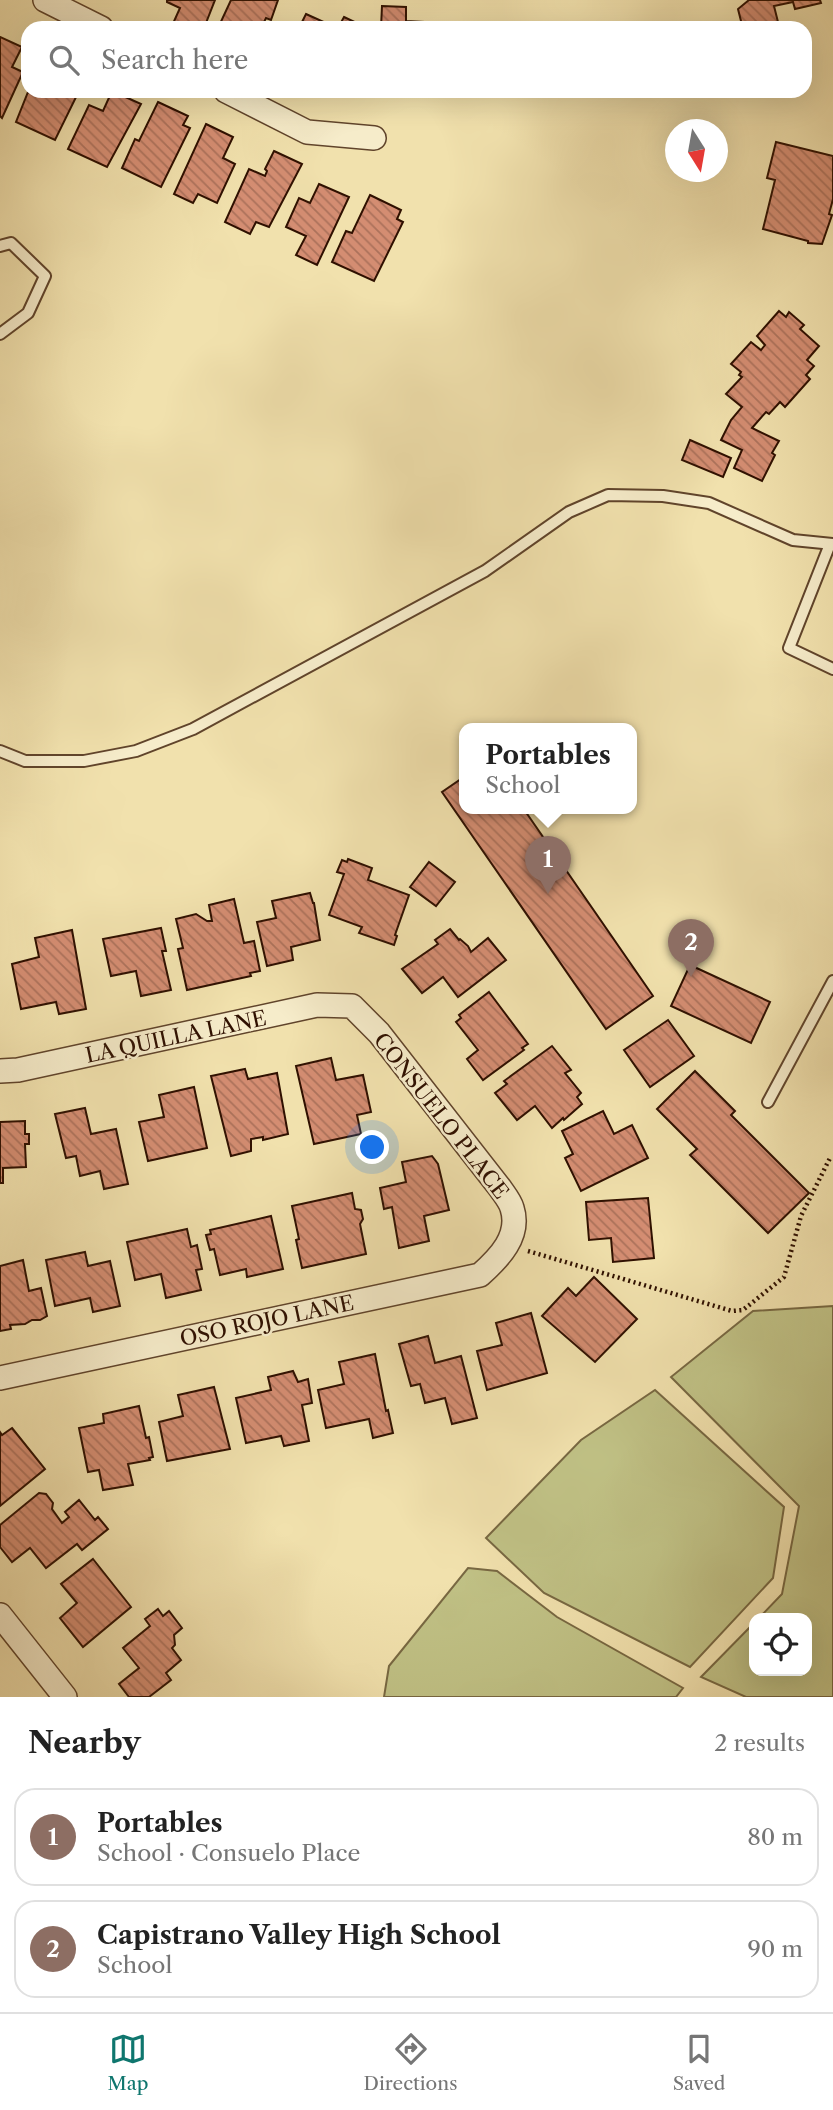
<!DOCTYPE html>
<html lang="en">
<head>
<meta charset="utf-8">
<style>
	body { margin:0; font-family:"Libre Caslon Text",serif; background:#f6f6f6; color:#222 }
	.controls { position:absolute; right:21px; bottom:21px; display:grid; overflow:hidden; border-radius:14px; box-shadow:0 7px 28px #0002 }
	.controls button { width:63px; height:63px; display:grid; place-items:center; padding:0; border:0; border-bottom:2px solid #e0e0e0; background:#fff; color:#222; font:35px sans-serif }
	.compass { position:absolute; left:665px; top:119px; width:63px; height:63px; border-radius:50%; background:#fff; box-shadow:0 7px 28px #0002; rotate:169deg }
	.you { position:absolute; left:373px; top:1148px; width:24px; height:24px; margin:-18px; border:5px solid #fff; border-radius:50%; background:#1a73e8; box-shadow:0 0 0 10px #1a73e833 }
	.badge { display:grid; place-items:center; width:46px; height:46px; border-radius:50%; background:#0f766e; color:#fff; font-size:23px; font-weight:700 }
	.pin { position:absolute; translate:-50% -58px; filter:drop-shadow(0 2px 4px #0008) }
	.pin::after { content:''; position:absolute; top:37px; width:24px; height:21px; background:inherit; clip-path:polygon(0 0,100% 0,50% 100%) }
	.popup { position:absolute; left:459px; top:723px; width:178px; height:91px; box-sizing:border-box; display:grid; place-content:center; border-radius:14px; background:#fff; filter:drop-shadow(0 2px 5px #0005); font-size:23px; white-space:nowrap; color:#767676 }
	.popup b { font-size:26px; color:#222 }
	.popup::after { content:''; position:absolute; left:50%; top:100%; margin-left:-14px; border:14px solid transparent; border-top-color:#fff }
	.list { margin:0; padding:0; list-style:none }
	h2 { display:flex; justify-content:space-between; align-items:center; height:91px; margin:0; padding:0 28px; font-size:30px }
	h2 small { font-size:23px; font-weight:400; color:#767676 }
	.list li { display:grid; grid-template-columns:46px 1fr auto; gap:21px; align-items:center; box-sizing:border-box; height:98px; margin:0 14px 14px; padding:0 14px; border:2px solid #e0e0e0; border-radius:21px }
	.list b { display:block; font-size:26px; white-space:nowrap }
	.list p { margin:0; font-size:23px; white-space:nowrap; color:#767676 }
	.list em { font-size:23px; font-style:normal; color:#767676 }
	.icon { flex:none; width:38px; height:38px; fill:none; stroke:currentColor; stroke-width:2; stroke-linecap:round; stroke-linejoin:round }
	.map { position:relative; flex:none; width:833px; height:1697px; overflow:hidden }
	.search { position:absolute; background:#fff; box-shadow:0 7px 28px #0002; left:21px; right:21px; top:21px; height:77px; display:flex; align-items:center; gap:18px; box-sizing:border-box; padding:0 24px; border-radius:21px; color:#767676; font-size:26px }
	.sheet { height:315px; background:#fff }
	nav { display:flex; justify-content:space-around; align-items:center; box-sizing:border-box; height:98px; border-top:2px solid #e0e0e0; background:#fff; font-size:19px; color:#767676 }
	nav a { display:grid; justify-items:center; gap:4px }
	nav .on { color:#0f766e }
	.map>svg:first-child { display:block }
	.park { fill:#c0c185; stroke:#786842; stroke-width:2 }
	.building { fill:url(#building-back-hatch); stroke:#2f1000; stroke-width:2 }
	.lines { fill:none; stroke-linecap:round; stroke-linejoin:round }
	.service-casing { stroke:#60442b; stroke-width:14 }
	.minor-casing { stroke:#60442b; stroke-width:26 }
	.path { stroke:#2f1000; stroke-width:4.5; stroke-dasharray:2 3.5; stroke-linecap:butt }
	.service { stroke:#f6ecca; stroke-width:10 }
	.minor { stroke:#f6ecca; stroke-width:23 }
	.labels { text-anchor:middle; stroke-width:5; stroke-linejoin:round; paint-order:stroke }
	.street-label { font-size:21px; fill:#2f1000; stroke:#f6ecca }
</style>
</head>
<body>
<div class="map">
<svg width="833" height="1697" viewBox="0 0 833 1697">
	<defs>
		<pattern id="building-back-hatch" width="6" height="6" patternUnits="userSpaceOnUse" patternTransform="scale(1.75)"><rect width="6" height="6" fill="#d48d72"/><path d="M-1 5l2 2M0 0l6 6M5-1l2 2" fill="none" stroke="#ac725b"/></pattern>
	</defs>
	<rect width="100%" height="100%" fill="#f1e1ad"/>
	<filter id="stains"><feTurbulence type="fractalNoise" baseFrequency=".00286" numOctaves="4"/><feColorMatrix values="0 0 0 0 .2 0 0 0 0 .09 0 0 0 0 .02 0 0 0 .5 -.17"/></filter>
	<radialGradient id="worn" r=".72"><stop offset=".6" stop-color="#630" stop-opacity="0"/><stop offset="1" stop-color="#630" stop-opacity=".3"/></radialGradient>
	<!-- park -->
	<g class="park">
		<path d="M833 1306V1697H746L701 1677 754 1623V1671H807V1618H759L782 1594 799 1506 671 1377 753 1311Z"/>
		<path d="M655 1390 784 1507 773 1578 690 1667 544 1593 486 1538 581 1440Z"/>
		<path d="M468 1568 497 1571 557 1617 683 1688 676 1697H384L389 1666Z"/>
	</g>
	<!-- building -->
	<g class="building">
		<path d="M167 0H215L204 28H171L180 8 167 2Z"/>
		<path d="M231 0H278L271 20 266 18 261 28H218Z"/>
		<path d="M749 0H820L821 3 795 9 793 2 774 6 778 22 754 28 742 25 738 9Z"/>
		<path d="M382 6 406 7V21L424 22V28H381Z"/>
		<path d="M306 14 326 23 324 28H299Z"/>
		<path d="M344 17 363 26 362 28H338Z"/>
		<path d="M0 37 22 47 12 67 23 72 2 118 0 116Z"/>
		<path d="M35 91H79L55 140 16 122 28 92 34 94Z"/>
		<path d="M112 91 141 104 107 167 68 149 89 105 103 111Z"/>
		<path d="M158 102 188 116 183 125 190 128 161 187 122 168 135 139 139 141Z"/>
		<path d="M206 124 233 137 223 158 235 164 217 203 198 194 193 203 174 194Z"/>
		<path d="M776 142 833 156V199L829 214 832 215 822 244 808 243V241L763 229 775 180 767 178Z"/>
		<path d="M274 151 302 164 269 227 256 222 250 234 225 222 249 169 265 176 267 171 265 169Z"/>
		<path d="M319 184 349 197 317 265 296 255 306 236 286 227 299 198 310 203Z"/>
		<path d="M370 195 401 210 397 219 403 222 374 281 332 262 346 231 352 233Z"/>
		<path d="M779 311 786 317 789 312 804 325 800 329 819 346 807 360 814 366 806 375 810 379 785 407 780 402 769 414 766 412 752 428 779 441 772 453 775 455 762 481 734 468 742 450 721 440 731 420 742 407 726 394 742 377 739 375 741 372 731 364 751 342 761 350 765 345 757 336Z"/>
		<path d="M690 440 731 458 723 477 682 460Z"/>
		<path d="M464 777V808H523L653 996 606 1029 442 792Z"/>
		<path d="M348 859 372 868 368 880 409 895 395 935 397 936 394 945 359 933 362 927 329 915 344 874 337 872 342 860 347 862Z"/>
		<path d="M429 862 455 882 436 906 410 887Z"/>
		<path d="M310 893 313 903H314L320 940 291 947 293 960 267 966 257 922 276 918 272 901Z"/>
		<path d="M234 899 244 943 254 941 260 971 250 973 251 976 187 990 178 949 183 948 176 919 196 914 207 921H212L209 905Z"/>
		<path d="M161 928 166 951H162L171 990 141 996 136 971 111 976 103 939Z"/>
		<path d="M450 929 459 940 460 939 468 946 471 952 488 938 506 960 458 997 443 977 422 993 402 969 438 944 435 940Z"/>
		<path d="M72 930 86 1009 59 1014 56 1002 21 1009 12 964 39 957 35 938Z"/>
		<path d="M690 965 770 1002 751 1043 671 1006Z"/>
		<path d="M489 992 528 1044 522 1048 524 1050 483 1080 467 1059 478 1050 456 1022 461 1018 459 1015Z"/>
		<path d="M668 1020 694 1056 650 1087 624 1050Z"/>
		<path d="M552 1046 571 1070 565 1073 581 1093 577 1097 582 1104 564 1120 563 1118 552 1128 535 1106 517 1120 495 1093 507 1084 504 1081Z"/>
		<path d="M331 1058 336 1080 363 1075 371 1112 357 1115 361 1134 314 1144 296 1066Z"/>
		<path d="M245 1069 248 1079 277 1073 288 1134 263 1140V1137L251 1139V1151L231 1156 211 1076Z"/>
		<path d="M695 1071 735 1111 731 1115 809 1193 768 1233 690 1155 697 1149 657 1109Z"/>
		<path d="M194 1087 207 1148 148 1161 139 1122 164 1117 159 1095Z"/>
		<path d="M85 1108 91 1134 116 1129 128 1184 104 1189 100 1171 80 1176 76 1156 66 1158 55 1114Z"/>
		<path d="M603 1111 614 1134 632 1125 648 1158 581 1191 565 1158 573 1154 562 1131Z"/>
		<path d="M25 1121V1134H29V1144H25L26 1167 3 1168V1183H0V1122Z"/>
		<path d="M432 1156 438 1164 449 1210 424 1216 429 1241 399 1248 392 1207 384 1209 380 1188 406 1182 402 1162Z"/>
		<path d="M352 1193 355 1209 361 1210 363 1219 360 1224 366 1254 302 1268 296 1240 299 1239 292 1206Z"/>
		<path d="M648 1198 654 1258 613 1262 611 1238 589 1240 586 1202Z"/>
		<path d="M271 1216 283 1269 247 1277 246 1269 220 1275 214 1249 210 1250 206 1235 211 1234 210 1230Z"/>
		<path d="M187 1229 191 1247 197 1245 202 1269 196 1270 201 1290 166 1298 161 1274 135 1280 127 1242Z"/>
		<path d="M85 1252 88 1266 110 1261 120 1306 93 1312 90 1298 55 1306 46 1260Z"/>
		<path d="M23 1260 29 1291 41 1288 47 1316 40 1320H32L25 1324 10 1325 11 1329 0 1331V1266Z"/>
		<path d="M594 1277 637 1319 595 1362 542 1316 568 1288 576 1296Z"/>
		<path d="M531 1313 547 1373 487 1390 477 1351 502 1345 496 1323Z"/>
		<path d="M428 1336 435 1363 461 1356 477 1418 452 1424 445 1398 425 1403 420 1384 411 1386 399 1344Z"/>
		<path d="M375 1354 386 1411 388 1410 393 1433 373 1438 369 1419 326 1428 318 1390 344 1384 339 1362Z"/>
		<path d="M293 1371 298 1382 308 1379 312 1403 302 1405 309 1441 284 1446 281 1436 246 1443 236 1398 271 1390 268 1377Z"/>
		<path d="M214 1387 230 1449 167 1461 159 1422 183 1416 178 1395Z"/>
		<path d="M139 1406 146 1438 149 1437 153 1457 149 1458 150 1460 128 1464 133 1485 103 1490 99 1470 88 1472 79 1428 104 1423 103 1414Z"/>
		<path d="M12 1428 45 1469 0 1506V1432L2 1435Z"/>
		<path d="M39 1493 46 1494 53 1503 52 1509 62 1523 69 1517 65 1512 79 1500 95 1520 98 1517 108 1529 82 1550 77 1544 46 1568 30 1548 12 1562 0 1547V1525Z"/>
		<path d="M93 1559 131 1607 83 1647 60 1618 77 1603 61 1584Z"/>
		<path d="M158 1609 163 1616 169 1611 182 1628 174 1635 175 1645 172 1648 181 1660 166 1673 171 1680 149 1697H129L119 1684 139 1668 123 1648 150 1626 145 1619Z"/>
	</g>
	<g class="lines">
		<defs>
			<g id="service">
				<path d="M0 246 11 243 45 276 28 313 0 334"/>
				<path d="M830 544 789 648 833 669"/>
				<path d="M0 751 25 761H84L136 751 193 729 485 571 569 512 608 495 663 496 709 503 793 540 833 544"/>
				<path d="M768 1102 833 981"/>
			</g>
			<g id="minor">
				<path d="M45 0 101 28"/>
				<path d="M226 91 307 132 374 138"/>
				<path d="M0 1071 18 1070 317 1005 352 1006 379 1033 500 1188C504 1194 510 1201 512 1208 521 1236 499 1258 480 1275L0 1378"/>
				<path d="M0 1615 65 1697"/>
			</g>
		</defs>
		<!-- service casing -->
		<use href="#service" class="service-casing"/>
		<!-- minor casing -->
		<use href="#minor" class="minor-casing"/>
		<!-- path -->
		<path class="path" d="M528 1251 732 1311 743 1310 784 1277 801 1216 831 1156"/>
		<!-- service -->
		<use href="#service" class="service"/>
		<!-- minor -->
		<use href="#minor" class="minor"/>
	</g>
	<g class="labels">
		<!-- street labels -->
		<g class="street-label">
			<text transform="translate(176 1037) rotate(-12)" y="7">LA QUILLA LANE</text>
			<text transform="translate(441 1116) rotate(52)" y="7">CONSUELO PLACE</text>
			<text transform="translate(267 1321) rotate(-12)" y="7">OSO ROJO LANE</text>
		</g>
	</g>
	<rect width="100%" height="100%" filter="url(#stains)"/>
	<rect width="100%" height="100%" fill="url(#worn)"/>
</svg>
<div class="controls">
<button><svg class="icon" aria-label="locate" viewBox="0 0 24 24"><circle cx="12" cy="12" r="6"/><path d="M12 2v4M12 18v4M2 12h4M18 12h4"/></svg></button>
</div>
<svg class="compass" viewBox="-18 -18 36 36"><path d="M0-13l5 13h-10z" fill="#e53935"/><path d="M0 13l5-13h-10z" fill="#767676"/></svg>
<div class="you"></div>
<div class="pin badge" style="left:548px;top:894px;background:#8d6e63">1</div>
<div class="popup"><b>Portables</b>School</div>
<div class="pin badge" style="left:691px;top:977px;background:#8d6e63">2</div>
<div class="search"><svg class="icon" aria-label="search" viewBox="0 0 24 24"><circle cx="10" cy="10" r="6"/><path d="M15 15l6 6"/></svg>Search here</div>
</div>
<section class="sheet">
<h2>Nearby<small>2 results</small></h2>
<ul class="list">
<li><span class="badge" style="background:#8d6e63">1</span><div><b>Portables</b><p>School · Consuelo Place</p></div><em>80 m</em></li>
<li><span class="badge" style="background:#8d6e63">2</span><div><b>Capistrano Valley High School</b><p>School</p></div><em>90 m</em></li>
</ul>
</section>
<nav>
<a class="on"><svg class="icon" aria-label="map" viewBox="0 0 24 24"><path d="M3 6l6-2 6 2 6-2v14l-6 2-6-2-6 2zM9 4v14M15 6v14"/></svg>Map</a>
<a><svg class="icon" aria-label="directions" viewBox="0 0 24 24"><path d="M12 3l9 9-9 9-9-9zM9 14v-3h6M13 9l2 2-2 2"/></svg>Directions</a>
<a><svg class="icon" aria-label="saved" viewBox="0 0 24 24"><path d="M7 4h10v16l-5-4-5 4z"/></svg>Saved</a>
</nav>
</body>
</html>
